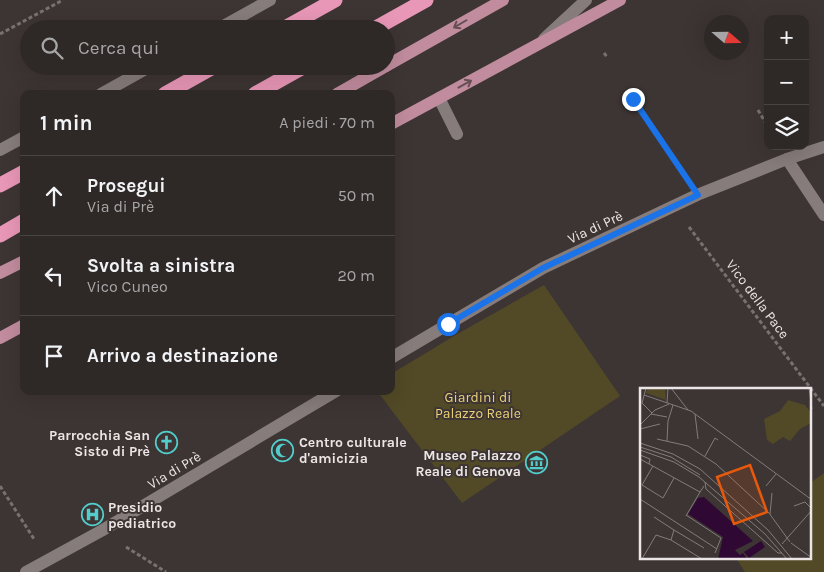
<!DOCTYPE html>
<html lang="it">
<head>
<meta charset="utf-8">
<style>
	body { margin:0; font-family:Karla,sans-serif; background:#3a3433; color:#f1f3f6 }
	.controls { position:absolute; right:15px; top:15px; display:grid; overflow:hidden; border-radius:10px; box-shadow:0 5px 20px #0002 }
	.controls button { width:45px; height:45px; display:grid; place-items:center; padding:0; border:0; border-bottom:1px solid #494444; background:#2e2827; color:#f1f3f6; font:25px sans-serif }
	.compass { position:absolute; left:704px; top:15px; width:45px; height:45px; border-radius:50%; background:#2e2827; box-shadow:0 5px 20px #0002; rotate:110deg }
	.stop { position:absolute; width:15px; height:15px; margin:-11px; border:4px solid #1a73e8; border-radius:50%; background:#fff }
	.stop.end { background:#1a73e8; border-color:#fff; box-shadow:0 1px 5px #0008 }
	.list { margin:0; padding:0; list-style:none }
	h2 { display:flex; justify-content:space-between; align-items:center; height:65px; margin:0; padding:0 20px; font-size:21px }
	h2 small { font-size:16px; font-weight:400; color:#a7a6a7 }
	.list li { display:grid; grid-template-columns:32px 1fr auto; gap:15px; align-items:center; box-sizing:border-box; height:80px; padding:0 20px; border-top:1px solid #494444 }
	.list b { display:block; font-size:19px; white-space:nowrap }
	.list p { margin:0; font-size:16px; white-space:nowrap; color:#a7a6a7 }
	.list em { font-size:16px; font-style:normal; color:#a7a6a7 }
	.icon { flex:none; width:28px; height:28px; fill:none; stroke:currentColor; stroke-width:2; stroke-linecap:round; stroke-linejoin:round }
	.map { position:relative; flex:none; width:824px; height:572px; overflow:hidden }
	.search { position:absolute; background:#2e2827; box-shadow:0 5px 20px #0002; left:20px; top:20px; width:375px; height:55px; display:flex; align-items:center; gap:12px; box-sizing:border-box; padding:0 18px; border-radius:28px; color:#a7a6a7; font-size:19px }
	.panel { position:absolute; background:#2e2827; box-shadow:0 5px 20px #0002; left:20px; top:90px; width:375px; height:305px; border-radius:10px }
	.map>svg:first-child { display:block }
	.green { fill:#524926 }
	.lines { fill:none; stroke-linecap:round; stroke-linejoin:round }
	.path { stroke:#787170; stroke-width:3; stroke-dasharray:4 2.5; stroke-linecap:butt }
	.minor { stroke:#867c7b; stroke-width:12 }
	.major { stroke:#c18c9e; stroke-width:12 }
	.highway { stroke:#e897b6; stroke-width:15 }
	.oneway { stroke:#654f54 }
	.route { stroke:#1a73e8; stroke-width:6 }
	.labels { text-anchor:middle; stroke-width:4; stroke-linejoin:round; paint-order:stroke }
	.street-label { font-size:14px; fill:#ebe6e5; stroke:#3d3534 }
	.park-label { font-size:14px; fill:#ead175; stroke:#3d3534 }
	.poi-label { font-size:14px; font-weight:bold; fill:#ebe6e5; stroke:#3d3534; text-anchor:end }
	.inset-road { fill:none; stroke:#837c7b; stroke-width:1 }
	.view { fill:#e8590c; fill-opacity:0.15; stroke:#e8590c; stroke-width:2.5 }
	.inset-edge { fill:none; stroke:#ebe6e5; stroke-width:2.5 }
</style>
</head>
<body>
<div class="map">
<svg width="824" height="572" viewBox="0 0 824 572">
	<rect width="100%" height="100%" fill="#3d3534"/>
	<!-- green -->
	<g class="green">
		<path d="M544 285 620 396 462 503 377 391H391V374L459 333Z"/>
		<path d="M824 473V572H745L736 558H810V483Z"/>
	</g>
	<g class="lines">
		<!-- path -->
		<g class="path">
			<path d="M0 34 63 0"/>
			<path d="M604 53 607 57"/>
			<path d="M633 99 683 174"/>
			<path d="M758 110 768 127"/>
			<path d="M689 227 824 406"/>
			<path d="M0 486 34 539"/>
			<path d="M126 547 166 572"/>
		</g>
		<!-- minor -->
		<g class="minor">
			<path d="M218 29 270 0"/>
			<path d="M544 39 586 0"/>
			<path d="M101 94 151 66"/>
			<path d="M439 98 457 134"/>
			<path d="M0 150 24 137"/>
			<path d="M787 159 824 215"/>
			<path d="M391 358 543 268 697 195 787 159 824 147"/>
			<path d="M26 572 101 531 336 391"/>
		</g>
		<!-- major -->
		<g class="major">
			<path d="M386 66 503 0"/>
			<path d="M337 94 386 66"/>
			<path d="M391 124 620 0"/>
			<path d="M0 273 24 261"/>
			<path d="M0 338 24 325"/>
		</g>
		<!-- highway -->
		<g class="highway">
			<path d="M283 29 335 0"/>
			<path d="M374 29 426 0"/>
			<path d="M165 94 215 66"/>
			<path d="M255 94 305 66"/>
			<path d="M0 185 24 172"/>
			<path d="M0 235 24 221"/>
		</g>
	</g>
	<!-- one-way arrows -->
	<defs><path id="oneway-shaft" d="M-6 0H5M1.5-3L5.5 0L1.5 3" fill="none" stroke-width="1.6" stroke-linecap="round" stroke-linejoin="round" transform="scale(1.25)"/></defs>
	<g class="oneway">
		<use href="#oneway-shaft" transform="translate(460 24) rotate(150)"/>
		<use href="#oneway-shaft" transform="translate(465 84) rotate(-29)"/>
	</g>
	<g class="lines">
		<!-- route -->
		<path class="route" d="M448 324 543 268 698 195 633 99"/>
	</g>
	<!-- icons -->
	<defs>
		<symbol id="church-ring" viewBox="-11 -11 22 22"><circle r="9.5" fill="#3d3534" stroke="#52cdcc" stroke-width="1.5"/><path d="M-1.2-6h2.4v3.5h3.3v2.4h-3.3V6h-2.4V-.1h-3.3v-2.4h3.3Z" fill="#52cdcc"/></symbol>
		<symbol id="mosque-ring" viewBox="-11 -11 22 22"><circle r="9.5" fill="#3d3534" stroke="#52cdcc" stroke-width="1.5"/><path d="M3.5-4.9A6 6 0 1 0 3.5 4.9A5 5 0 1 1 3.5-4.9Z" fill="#52cdcc"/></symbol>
		<symbol id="museum-ring" viewBox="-11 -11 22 22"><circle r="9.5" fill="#3d3534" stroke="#52cdcc" stroke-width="1.5"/><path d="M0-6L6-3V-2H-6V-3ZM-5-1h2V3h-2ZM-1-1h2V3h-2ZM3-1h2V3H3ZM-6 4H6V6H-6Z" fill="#52cdcc"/></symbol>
		<symbol id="hospital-ring" viewBox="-11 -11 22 22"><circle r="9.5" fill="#3d3534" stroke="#52cdcc" stroke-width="1.5"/><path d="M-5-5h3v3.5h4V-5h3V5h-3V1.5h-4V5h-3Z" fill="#52cdcc"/></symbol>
	</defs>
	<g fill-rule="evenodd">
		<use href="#church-ring" x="154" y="430" width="25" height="25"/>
		<use href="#mosque-ring" x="270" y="438" width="25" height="25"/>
		<use href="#museum-ring" x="524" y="450" width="25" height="25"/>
		<use href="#hospital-ring" x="80" y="502" width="25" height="25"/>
	</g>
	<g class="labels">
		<!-- street labels -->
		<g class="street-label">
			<text transform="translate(595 227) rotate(-25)" y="5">Via di Prè</text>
			<text transform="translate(758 299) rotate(53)" y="5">Vico della Pace</text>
			<text transform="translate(174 470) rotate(-31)" y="5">Via di Prè</text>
		</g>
		<!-- park labels -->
		<g class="park-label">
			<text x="478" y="402">Giardini di<tspan x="478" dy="16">Palazzo Reale</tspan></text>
		</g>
		<!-- poi labels -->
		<g class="poi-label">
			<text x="150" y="440">Parrocchia San<tspan x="150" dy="16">Sisto di Prè</tspan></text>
			<text x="299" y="447" text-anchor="start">Centro culturale<tspan x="299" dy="16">d'amicizia</tspan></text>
			<text x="521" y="460">Museo Palazzo<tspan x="521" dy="16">Reale di Genova</tspan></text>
			<text x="108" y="512" text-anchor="start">Presidio<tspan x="108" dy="16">pediatrico</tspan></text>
		</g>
	</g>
	<!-- overview -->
	<g transform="translate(640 388)">
		<rect width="171" height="171" fill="#3d3534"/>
		<path d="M8 0H25L26 12 6 5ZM148 12 165 17 171 25V35L160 41 150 53 143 49 133 56 127 52 124 31 140 23Z" fill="#524926"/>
		<path d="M64 109 113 153 95 162 100 167 103 165 107 171H78L83 149 48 126 58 110ZM121 153 125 159 109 170 104 164Z" fill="#2f0934"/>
		<path class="inset-road" d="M6 0 2 15 12 25M31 0 48 22M169 0 172 21M4 7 51 23 172 112M27 15 28 0M11 26 27 29M55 26 58 51M0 37 15 22 29 16M0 41 20 36M17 51 48 58 76 76 129 125 150 154M27 53 28 33 33 17M0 55 33 66 60 81 128 142 152 171M0 59 31 69 60 87M0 62 34 74 59 89 125 146 147 171M0 67 10 71 9 76M65 68 75 50 78 52M0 71 60 104 64 98M13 78 2 97 23 110 34 90M65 94 66 101 138 165H142M126 98 136 86M0 111 77 161M154 118 165 114 172 121M130 126 132 105M46 127 81 150 75 165M46 128 60 104M14 129 34 142 31 152M34 142 64 160M151 155 172 170M142 156 172 122M2 171 16 147 31 152 62 171"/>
		<path class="view" d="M110 77 127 124 94 136 77 89Z"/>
		<rect width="171" height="171" class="inset-edge"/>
	</g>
</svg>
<div class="controls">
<button>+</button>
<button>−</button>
<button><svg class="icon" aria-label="layers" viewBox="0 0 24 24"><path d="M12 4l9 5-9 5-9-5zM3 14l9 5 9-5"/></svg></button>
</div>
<svg class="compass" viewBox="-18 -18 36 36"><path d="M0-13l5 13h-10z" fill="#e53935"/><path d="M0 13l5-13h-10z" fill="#a7a6a7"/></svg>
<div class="stop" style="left:448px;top:324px"></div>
<div class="stop end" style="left:633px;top:99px"></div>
<div class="search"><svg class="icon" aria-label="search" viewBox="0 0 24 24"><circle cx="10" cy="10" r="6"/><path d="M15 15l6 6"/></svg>Cerca qui</div>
<section class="panel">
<h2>1 min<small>A piedi · 70 m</small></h2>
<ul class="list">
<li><svg class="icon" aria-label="ahead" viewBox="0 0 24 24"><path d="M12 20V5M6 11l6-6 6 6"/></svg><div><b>Prosegui</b><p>Via di Prè</p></div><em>50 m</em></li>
<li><svg class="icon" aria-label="left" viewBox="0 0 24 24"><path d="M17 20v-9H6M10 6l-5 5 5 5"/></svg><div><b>Svolta a sinistra</b><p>Vico Cuneo</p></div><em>20 m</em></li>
<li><svg class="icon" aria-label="arrive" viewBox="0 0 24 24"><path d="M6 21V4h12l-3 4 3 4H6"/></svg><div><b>Arrivo a destinazione</b></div></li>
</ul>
</section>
</div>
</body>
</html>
